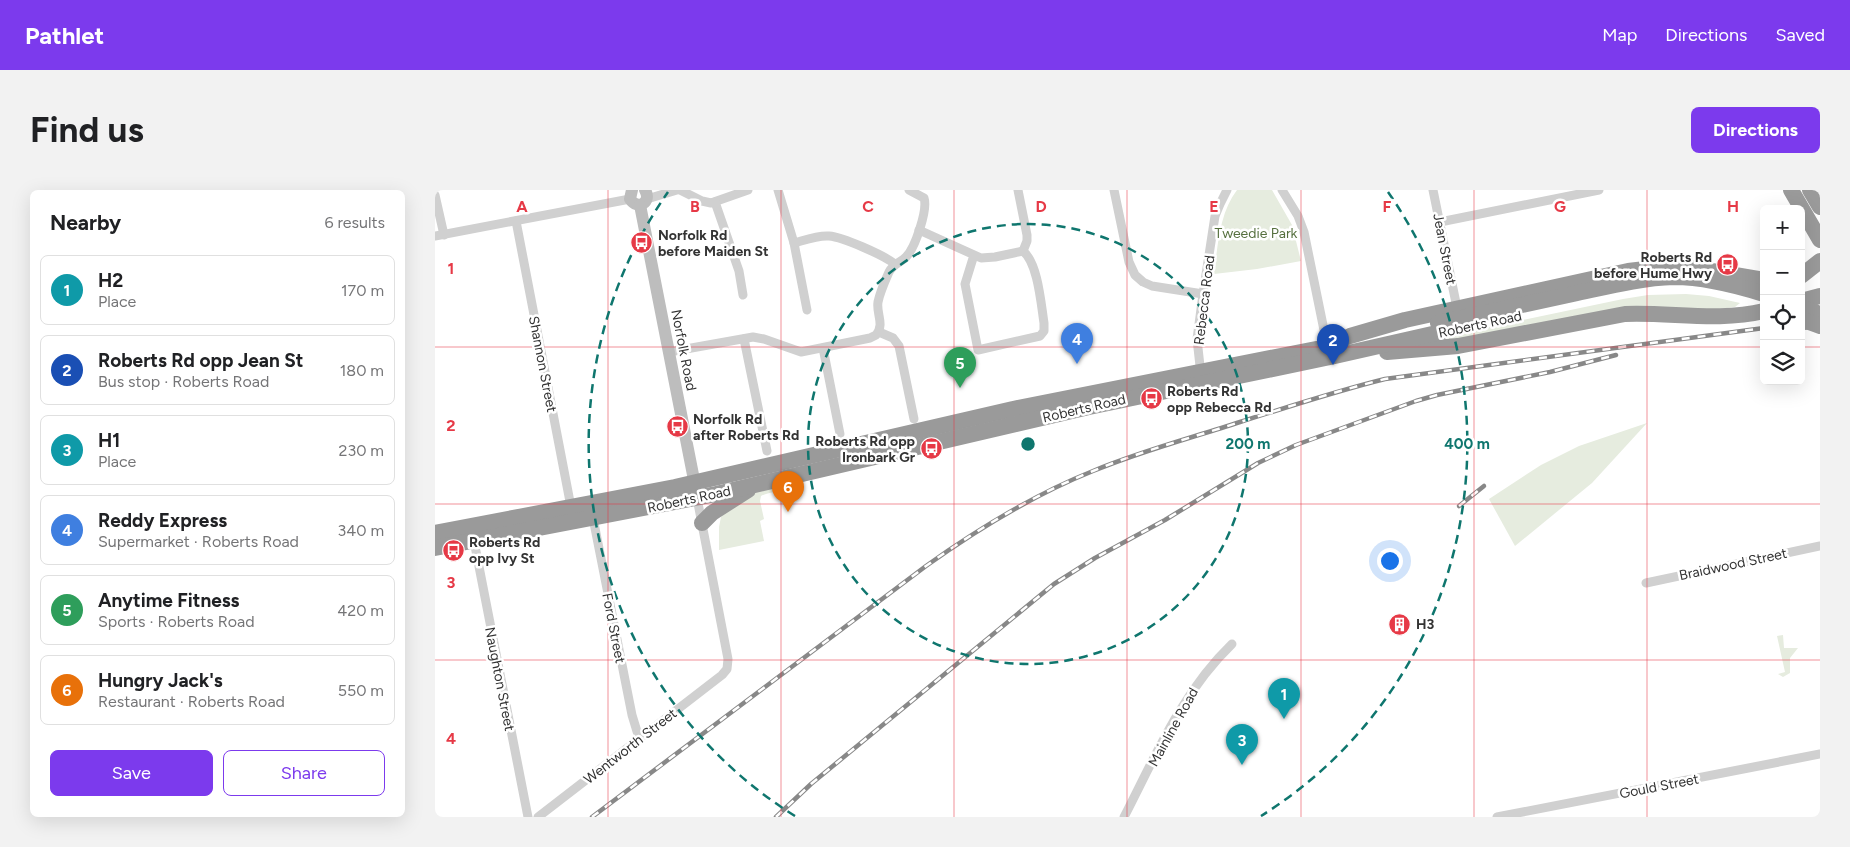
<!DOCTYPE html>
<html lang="en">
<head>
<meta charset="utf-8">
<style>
	body { margin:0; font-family:Figtree,sans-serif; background:#f2f2f2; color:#202124 }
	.controls { position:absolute; right:15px; top:15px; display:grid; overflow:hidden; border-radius:8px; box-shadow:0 5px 20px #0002 }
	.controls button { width:45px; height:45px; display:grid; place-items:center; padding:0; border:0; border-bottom:1px solid #e0e0e0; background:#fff; color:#202124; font:25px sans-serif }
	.you { position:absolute; left:954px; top:370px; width:18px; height:18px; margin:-12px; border:4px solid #fff; border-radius:50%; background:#1a73e8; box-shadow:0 0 0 8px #1a73e833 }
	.badge { display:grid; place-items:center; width:32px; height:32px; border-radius:50%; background:#7c3aed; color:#fff; font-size:16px; font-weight:700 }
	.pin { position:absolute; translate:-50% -41px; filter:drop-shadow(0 1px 2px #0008) }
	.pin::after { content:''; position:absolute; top:26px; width:18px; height:15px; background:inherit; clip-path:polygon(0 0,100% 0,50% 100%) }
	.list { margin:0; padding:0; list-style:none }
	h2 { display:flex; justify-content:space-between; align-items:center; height:65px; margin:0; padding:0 20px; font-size:21px }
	h2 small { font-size:16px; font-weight:400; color:#757577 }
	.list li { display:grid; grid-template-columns:32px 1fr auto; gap:15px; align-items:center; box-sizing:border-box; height:70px; margin:0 10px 10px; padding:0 10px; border:1px solid #e0e0e0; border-radius:8px }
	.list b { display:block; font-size:19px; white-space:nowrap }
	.list p { margin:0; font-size:16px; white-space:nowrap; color:#757577 }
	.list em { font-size:16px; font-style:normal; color:#757577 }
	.actions { display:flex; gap:10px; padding:15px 20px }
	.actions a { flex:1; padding:11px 0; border:1px solid #7c3aed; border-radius:8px; text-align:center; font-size:18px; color:#7c3aed }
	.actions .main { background:#7c3aed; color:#fff }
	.icon { flex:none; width:28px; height:28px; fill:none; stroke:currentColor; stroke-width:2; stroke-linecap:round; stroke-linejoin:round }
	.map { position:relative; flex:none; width:1385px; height:627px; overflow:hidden; border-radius:8px }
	header { display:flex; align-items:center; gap:30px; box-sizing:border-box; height:70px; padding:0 25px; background:#7c3aed; color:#fff }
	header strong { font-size:24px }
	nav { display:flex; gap:28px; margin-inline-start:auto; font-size:18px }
	.intro { display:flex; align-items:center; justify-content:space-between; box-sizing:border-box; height:120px; padding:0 30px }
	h1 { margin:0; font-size:35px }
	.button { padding:12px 22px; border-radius:8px; background:#7c3aed; color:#fff; font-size:18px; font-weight:700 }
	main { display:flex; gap:30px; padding:0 30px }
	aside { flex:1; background:#fff; border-radius:8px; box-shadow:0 5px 20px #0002 }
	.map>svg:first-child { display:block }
	.green { fill:#e6ecdf }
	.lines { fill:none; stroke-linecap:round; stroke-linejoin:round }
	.street { stroke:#d0d0d0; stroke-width:9 }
	.secondary { stroke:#bdbdbd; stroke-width:12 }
	.highway { stroke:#9a9a9a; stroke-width:16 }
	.rail-casing { stroke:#888; stroke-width:4.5 }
	.rail { stroke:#fff; stroke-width:2.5; stroke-dasharray:8; stroke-linecap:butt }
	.highway-bridge { stroke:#9a9a9a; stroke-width:16 }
	.grid { fill:none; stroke:#e63946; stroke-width:1; stroke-opacity:0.55 }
	.ring { fill:none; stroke:#0f766e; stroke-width:2.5; stroke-dasharray:9 6 }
	.labels { text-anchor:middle; stroke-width:5; stroke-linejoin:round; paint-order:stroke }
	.park-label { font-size:14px; fill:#56703f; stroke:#fff }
	.poi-label { font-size:14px; font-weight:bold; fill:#333; stroke:#fff; text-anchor:start }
	.street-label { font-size:14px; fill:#333; stroke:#fff }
	.grid-label { font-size:16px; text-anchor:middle; font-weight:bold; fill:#e63946; stroke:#fff; stroke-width:5; stroke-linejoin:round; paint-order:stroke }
	.centre { fill:#0f766e; stroke:#fff; stroke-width:2.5 }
	.ring-label { font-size:15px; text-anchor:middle; font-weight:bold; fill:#0f766e; stroke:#fff; stroke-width:5; stroke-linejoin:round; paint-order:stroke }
</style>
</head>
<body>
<header>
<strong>Pathlet</strong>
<nav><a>Map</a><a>Directions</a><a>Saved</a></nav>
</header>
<div class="intro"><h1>Find us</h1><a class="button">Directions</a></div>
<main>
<aside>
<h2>Nearby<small>6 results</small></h2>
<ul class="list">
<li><span class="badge" style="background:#0f9aa8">1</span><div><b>H2</b><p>Place</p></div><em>170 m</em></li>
<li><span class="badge" style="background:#1a4fb4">2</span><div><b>Roberts Rd opp Jean St</b><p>Bus stop · Roberts Road</p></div><em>180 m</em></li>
<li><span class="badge" style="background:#0f9aa8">3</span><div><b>H1</b><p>Place</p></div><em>230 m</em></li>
<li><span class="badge" style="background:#3f7fe0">4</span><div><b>Reddy Express</b><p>Supermarket · Roberts Road</p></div><em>340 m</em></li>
<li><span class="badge" style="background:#2e9e5b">5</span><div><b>Anytime Fitness</b><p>Sports · Roberts Road</p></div><em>420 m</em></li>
<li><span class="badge" style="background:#e8710a">6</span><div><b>Hungry Jack's</b><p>Restaurant · Roberts Road</p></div><em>550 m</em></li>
</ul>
<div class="actions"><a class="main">Save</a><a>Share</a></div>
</aside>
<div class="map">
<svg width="1385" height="627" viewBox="0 0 1385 627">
	<rect width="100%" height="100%" fill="#fff"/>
	<!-- green -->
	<g class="green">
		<path d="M802 0H837L857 35 866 71 822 79 779 84C783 55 784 24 802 0Z"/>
		<path d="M1251 104 1274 106 1305 113 1300 117 1043 149 968 155 1188 109 1213 105Z"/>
		<path d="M1212 233 1157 293 1080 356 1054 309 1106 275 1144 256Z"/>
		<path d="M361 291 363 298C354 300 332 302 326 306L325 311 329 329 325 331 329 351 284 360V337L286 327 290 323 313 304Z"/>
		<path d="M1348 445 1349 458H1363L1355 468V483L1348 487 1343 484 1350 482 1342 446Z"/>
	</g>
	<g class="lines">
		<!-- street -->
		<g class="street">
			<path d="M245 0 267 11 276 13 313 0"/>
			<path d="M343 0 359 53 372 120"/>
			<path d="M583 0 592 45V51L588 61"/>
			<path d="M679 0 694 72 700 85 708 92 717 96 768 104"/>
			<path d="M847 0 863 26 869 42 889 140"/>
			<path d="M998 0 1022 118"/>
			<path d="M0 5 9 45"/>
			<path d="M212 9 242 0"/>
			<path d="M280 12 304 81 308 105"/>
			<path d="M81 31 136 317"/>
			<path d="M1005 32 1164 0"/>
			<path d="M484 40 546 68 560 67 588 61C603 73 606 114 609 133V141L605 146 543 160 530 94 539 65"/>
			<path d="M0 46 195 9"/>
			<path d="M359 53C370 50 383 45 394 46 408 47 448 65 460 74"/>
			<path d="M444 142 458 148 464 156 479 229"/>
			<path d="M309 149 332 261"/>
			<path d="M388 158 405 244"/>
			<path d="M234 162 318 147 329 149 366 162 435 148 441 145C450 134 441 124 443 112 445 102 450 91 454 82 458 74 465 73 471 67 480 58 493 20 489 8L474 0"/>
			<path d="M766 185 762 149 768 104 780 26 785 14 792 0"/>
			<path d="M158 328 197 525 204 548"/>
			<path d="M39 351 93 627"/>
			<path d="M1211 393 1385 356"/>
			<path d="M103 627 287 485 292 479 293 469 262 308"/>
			<path d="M689 627C720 567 747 502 797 454"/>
			<path d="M1062 627 1385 564"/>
		</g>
		<!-- secondary -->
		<g class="secondary">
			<path d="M197 0 195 9C203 21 217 12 210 0"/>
			<path d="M205 15 261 300"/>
		</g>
		<!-- highway -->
		<g class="highway">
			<path d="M1356 0 1385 50"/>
			<path d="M1375 0 1385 17"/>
			<path d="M1366 86 1385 71"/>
			<path d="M1366 111 1385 106"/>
			<path d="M1366 117 1385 124"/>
			<path d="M889 157 915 146 970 130 1193 81 1219 78H1259L1329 90"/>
			<path d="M952 162 1023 156 1190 124C1236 122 1283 132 1329 121"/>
			<path d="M267 333 277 323 313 300"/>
			<path d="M0 343 240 297 578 219 881 159"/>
			<path d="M0 358 281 304 654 217 900 166 1006 142"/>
		</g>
		<defs>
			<g id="rail">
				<path d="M1366 138 1385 136"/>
				<path d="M1024 316 1049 296"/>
				<path d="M157 627 491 376C543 339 598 305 658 281 706 261 756 248 805 232 853 217 901 201 950 189L1329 138"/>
				<path d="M341 627 376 594 619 394 660 368 730 330 823 273 861 255 981 211 1002 205 1115 182 1181 165"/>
			</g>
		</defs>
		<!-- rail casing -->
		<use href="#rail" class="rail-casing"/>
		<!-- rail -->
		<use href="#rail" class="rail"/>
		<!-- highway-bridge -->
		<g class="highway-bridge">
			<path d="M1366 129 1385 136"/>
			<path d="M1003 133C1048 123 1093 114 1138 104 1171 97 1205 88 1239 87 1269 87 1300 95 1329 104"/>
		</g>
	</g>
	<!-- grid -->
	<path class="grid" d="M173 0V627M346 0V627M519 0V627M692 0V627M866 0V627M1039 0V627M1212 0V627M0 157H1329M1366 157H1385M0 314H1385M0 470H1385"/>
	<!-- distance rings -->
	<g class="ring">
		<circle cx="593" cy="254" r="220"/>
		<path d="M360 626A439 439 0 0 1 233 2M953 2A439 439 0 0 1 826 626"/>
	</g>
	<!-- icons -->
	<defs>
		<symbol id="bus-disc" viewBox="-11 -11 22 22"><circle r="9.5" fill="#e63946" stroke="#fff"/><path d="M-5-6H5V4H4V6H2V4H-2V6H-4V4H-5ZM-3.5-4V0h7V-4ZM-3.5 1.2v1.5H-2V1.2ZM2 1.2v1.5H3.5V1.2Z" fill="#fff"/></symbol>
		<symbol id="building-disc" viewBox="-11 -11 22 22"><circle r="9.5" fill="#e63946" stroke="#fff"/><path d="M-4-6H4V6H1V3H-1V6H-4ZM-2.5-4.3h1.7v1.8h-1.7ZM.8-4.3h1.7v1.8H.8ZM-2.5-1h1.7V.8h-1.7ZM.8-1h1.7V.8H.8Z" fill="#fff"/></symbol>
	</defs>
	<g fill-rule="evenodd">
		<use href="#bus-disc" x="194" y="40" width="25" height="25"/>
		<use href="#bus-disc" x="1280" y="62" width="25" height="25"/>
		<use href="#bus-disc" x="704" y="196" width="25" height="25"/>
		<use href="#bus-disc" x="230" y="224" width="25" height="25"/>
		<use href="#bus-disc" x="484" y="246" width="25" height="25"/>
		<use href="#bus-disc" x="6" y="348" width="25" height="25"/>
		<use href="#building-disc" x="952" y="422" width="25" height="25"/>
	</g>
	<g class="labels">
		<!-- park labels -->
		<g class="park-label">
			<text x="821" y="48">Tweedie Park</text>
		</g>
		<!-- poi labels -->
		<g class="poi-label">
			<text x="223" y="50">Norfolk Rd<tspan x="223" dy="16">before Maiden St</tspan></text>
			<text x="1277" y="72" text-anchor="end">Roberts Rd<tspan x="1277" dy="16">before Hume Hwy</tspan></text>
			<text x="732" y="206">Roberts Rd<tspan x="732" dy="16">opp Rebecca Rd</tspan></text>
			<text x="258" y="234">Norfolk Rd<tspan x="258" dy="16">after Roberts Rd</tspan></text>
			<text x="480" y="256" text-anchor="end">Roberts Rd opp<tspan x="480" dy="16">Ironbark Gr</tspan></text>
			<text x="34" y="357">Roberts Rd<tspan x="34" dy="16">opp Ivy St</tspan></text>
			<text x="981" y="439">H3</text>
		</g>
		<!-- street labels -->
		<g class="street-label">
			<text transform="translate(1010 59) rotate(79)" y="5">Jean Street</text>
			<text transform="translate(769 110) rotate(-83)" y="5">Rebecca Road</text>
			<text transform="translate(1045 134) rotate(-12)" y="5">Roberts Road</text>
			<text transform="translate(249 160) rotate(79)" y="5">Norfolk Road</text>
			<text transform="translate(108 174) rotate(79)" y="5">Shannon Street</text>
			<text transform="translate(649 218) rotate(-13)" y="5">Roberts Road</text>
			<text transform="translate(254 309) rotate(-12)" y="5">Roberts Road</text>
			<text transform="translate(1298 374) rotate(-12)" y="5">Braidwood Street</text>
			<text transform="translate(179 438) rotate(79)" y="5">Ford Street</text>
			<text transform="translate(65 489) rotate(79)" y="5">Naughton Street</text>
			<text transform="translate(738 537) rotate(-61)" y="5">Mainline Road</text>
			<text transform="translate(195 556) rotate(-38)" y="5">Wentworth Street</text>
			<text transform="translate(1224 596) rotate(-11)" y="5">Gould Street</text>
		</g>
	</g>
	<g class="grid-label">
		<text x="87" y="22">A</text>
		<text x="260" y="22">B</text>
		<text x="433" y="22">C</text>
		<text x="606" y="22">D</text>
		<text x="779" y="22">E</text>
		<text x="952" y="22">F</text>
		<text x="1125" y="22">G</text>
		<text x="1298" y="22">H</text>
		<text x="16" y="84">1</text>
		<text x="16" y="241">2</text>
		<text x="16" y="398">3</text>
		<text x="16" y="554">4</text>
	</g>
	<circle cx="593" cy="254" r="8" class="centre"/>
	<g class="ring-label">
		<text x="813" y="259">200 m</text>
		<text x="1032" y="259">400 m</text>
	</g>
</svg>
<div class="controls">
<button>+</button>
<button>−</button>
<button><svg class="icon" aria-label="locate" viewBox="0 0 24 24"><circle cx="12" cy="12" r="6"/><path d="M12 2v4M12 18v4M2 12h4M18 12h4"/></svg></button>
<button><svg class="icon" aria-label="layers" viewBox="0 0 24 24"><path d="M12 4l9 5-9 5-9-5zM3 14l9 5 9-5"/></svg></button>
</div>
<div class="you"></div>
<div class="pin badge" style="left:849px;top:529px;background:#0f9aa8">1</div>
<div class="pin badge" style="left:898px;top:175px;background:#1a4fb4">2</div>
<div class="pin badge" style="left:807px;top:575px;background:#0f9aa8">3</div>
<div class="pin badge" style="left:642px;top:174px;background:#3f7fe0">4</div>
<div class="pin badge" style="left:525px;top:198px;background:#2e9e5b">5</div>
<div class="pin badge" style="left:353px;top:322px;background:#e8710a">6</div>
</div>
</main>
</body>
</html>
